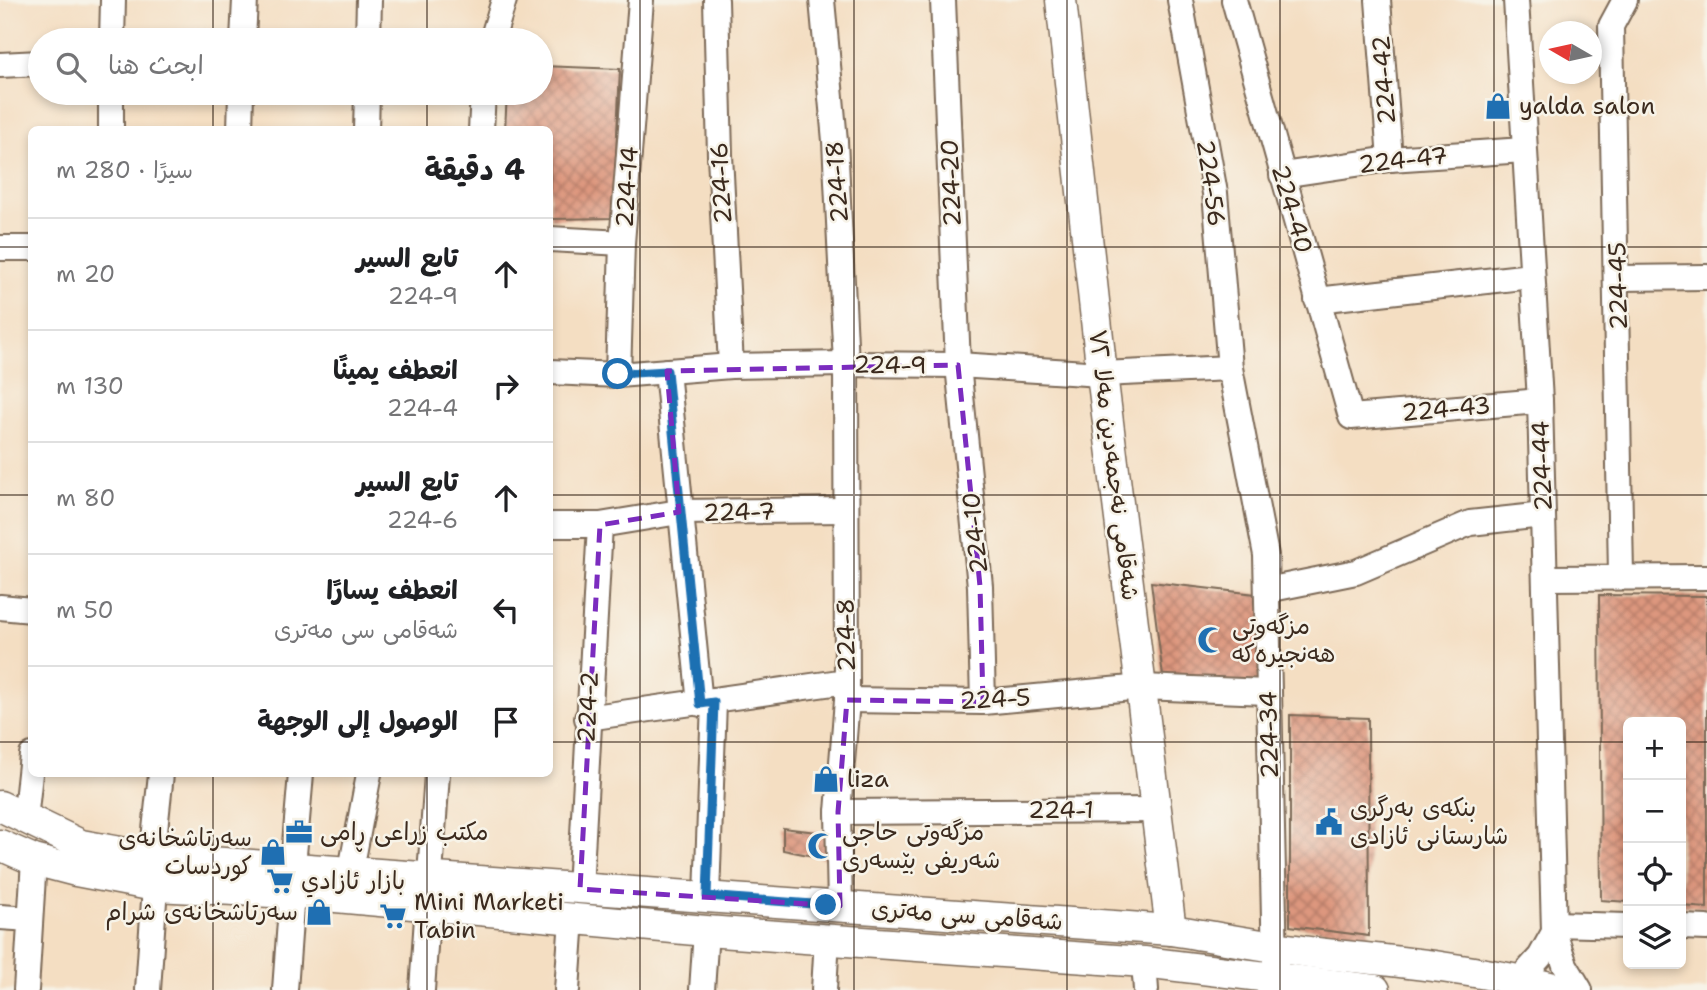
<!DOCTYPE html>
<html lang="ar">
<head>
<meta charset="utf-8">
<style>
	body { margin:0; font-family:"Shantell Sans","Playpen Sans Arabic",sans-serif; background:#f6f6f6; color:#202124; direction:rtl }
	.controls { position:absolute; right:21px; bottom:21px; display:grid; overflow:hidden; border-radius:10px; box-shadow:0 4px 10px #0003 }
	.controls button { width:63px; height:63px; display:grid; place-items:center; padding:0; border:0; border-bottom:2px solid #e0e0e0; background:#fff; color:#202124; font:35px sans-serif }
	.compass { position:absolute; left:1539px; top:21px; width:63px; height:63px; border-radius:50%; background:#fff; box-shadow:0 4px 10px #0003; rotate:279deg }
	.stop { position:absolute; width:21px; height:21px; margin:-16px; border:5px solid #1f6fb2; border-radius:50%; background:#fff }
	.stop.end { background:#1f6fb2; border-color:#fff; box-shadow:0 2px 7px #0008 }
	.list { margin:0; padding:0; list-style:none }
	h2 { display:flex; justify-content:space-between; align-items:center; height:91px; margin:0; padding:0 28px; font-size:30px }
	h2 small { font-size:23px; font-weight:400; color:#757577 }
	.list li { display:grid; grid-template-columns:46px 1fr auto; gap:21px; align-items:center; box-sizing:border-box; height:112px; padding:0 28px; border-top:2px solid #e0e0e0 }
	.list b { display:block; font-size:26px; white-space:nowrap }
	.list p { margin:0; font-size:23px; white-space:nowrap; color:#757577 }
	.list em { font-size:23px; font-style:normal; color:#757577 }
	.icon { flex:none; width:38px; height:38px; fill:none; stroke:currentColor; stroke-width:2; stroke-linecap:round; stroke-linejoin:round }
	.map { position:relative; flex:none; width:1707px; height:990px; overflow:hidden; direction:ltr }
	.search { position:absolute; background:#fff; box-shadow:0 4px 10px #0003; left:28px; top:28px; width:525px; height:77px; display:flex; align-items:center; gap:18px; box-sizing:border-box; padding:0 24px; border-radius:38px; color:#757577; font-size:26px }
	.panel { position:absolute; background:#fff; box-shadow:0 4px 10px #0003; left:28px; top:126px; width:525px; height:651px; border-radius:10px; direction:rtl }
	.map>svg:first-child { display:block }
	.building { fill:url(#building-cross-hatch) }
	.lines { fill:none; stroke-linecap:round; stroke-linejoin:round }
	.minor-casing { stroke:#7c6957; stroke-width:28 }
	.major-casing { stroke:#7c6957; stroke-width:33 }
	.minor { stroke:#fff; stroke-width:24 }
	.major { stroke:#fff; stroke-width:30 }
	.route { stroke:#1f6fb2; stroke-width:9 }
	.marked { fill:none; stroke:#7b2cbf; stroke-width:5; stroke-dasharray:14 9; stroke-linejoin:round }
	.grid { fill:none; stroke:#3b2a1e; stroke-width:2; stroke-opacity:0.55 }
	.labels { text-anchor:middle; stroke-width:5; stroke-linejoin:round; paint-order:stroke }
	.street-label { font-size:24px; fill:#3b2a1e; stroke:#f7f3e8 }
	.poi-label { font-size:24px; fill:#3b2a1e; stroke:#f7f3e8; text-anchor:start }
</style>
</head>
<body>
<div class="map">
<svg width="1707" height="990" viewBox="0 0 1707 990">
	<defs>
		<pattern id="building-cross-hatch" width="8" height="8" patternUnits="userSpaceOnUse" patternTransform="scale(1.75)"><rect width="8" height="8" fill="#dd977e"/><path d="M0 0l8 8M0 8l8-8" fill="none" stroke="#b47b67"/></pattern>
	</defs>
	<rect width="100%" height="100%" fill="#f7f3e8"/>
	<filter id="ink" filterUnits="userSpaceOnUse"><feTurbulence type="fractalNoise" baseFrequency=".0143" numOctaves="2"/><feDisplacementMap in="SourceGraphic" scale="14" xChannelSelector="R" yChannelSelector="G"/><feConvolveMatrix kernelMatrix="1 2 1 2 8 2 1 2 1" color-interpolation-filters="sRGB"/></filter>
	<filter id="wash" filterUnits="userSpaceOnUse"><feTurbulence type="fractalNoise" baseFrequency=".00686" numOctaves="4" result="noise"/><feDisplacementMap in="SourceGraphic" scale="28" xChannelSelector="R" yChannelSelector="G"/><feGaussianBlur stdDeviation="1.57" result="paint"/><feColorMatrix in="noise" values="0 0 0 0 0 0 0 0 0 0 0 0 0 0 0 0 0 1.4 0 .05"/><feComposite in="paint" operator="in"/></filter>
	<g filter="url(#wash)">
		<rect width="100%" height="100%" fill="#f4dec2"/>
		<g id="blocks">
			<!-- building -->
			<g class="building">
				<path d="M541 66 620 69 613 218 550 219V130H505L507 93H541Z"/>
				<path d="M1151 582 1264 595 1263 686 1164 684Z"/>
				<path d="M1599 595 1707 596V908L1681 906V722H1628V902L1601 900Z"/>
				<path d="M1290 715 1368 718 1369 936 1290 926Z"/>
				<path d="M783 828 833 834V860L783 850Z"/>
			</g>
		</g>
	</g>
	<g filter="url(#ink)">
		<use href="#blocks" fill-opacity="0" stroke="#7c6957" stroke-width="2"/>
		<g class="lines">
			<defs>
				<g id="minor">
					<path d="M716 0 720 155 731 366"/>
					<path d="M822 0 835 141 846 364 847 700 838 812 840 906"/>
					<path d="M943 0 958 365 980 586 983 702"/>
					<path d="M1180 0 1215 193 1230 368 1266 555 1275 965"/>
					<path d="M1234 0 1351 417 1540 401"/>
					<path d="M1378 0 1390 159"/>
					<path d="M1516 0 1540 401 1554 932 1565 965 1580 990"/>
					<path d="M112 40 113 0"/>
					<path d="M243 40 245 0"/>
					<path d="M368 40 369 0"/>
					<path d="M492 40 504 0"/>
					<path d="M0 65 40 63"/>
					<path d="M111 93V130"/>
					<path d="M240 130 241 93"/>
					<path d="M366 130 367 93"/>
					<path d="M481 130 483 93"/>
					<path d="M1282 175 1390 159 1524 150"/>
					<path d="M550 239 622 243"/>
					<path d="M0 248H32"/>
					<path d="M1618 278 1707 277"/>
					<path d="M1317 300 1531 276"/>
					<path d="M667 371 700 704"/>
					<path d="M550 372 618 375 731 366 846 364 958 365 1102 374 1230 368"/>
					<path d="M618 375 622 243 641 0"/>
					<path d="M550 525H600L679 512 846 510"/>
					<path d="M1621 575 1611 26 1625 0"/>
					<path d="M1545 578 1707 577"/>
					<path d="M1267 590 1356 572 1470 523 1543 515"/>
					<path d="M0 607 32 610"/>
					<path d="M847 700 983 702 1142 687 1267 692"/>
					<path d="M587 718 847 681"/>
					<path d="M838 812 1157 810"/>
					<path d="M25 820 32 755"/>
					<path d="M152 858 161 774"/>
					<path d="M293 866 301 774"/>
					<path d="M351 870 369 774"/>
					<path d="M580 889 600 525"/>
					<path d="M707 896 714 702"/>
					<path d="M0 917 30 919"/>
					<path d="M1554 924 1628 926"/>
					<path d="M1681 927 1707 928"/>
					<path d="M1144 962 1146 990"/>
					<path d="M1520 979 1540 957 1554 932"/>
					<path d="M26 990 34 860"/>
					<path d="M148 990 155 886"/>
					<path d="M285 990 292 893"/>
					<path d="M422 990 437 774"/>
					<path d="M567 990 572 918"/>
					<path d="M702 990 706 931"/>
					<path d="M824 990 827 938"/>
				</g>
				<g id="major">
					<path d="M1061 0 1102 374 1171 930"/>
					<path d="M0 806 81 845 154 858 1171 930C1222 938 1274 948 1325 954 1405 962 1484 970 1562 990"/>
					<path d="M0 845 34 860 76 871 155 886 292 893 706 931 1144 962 1375 990"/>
				</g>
			</defs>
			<!-- minor casing -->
			<use href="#minor" class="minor-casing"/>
			<!-- major casing -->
			<use href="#major" class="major-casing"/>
			<!-- minor -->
			<use href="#minor" class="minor"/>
			<!-- major -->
			<use href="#major" class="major"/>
		</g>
	</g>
	<g class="lines" filter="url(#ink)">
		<!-- route -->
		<path class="route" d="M618 374 667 371 700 704 714 702 707 896 826 905"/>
	</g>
	<!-- marked area -->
	<path class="marked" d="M958 365 980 586 983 702 847 700 838 812 840 906 580 889 600 525 679 512 667 371Z"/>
	<!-- grid -->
	<path class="grid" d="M213 0V40M427 0V40M640 0V990M854 0V990M1067 0V990M1280 0V990M1494 0V990M213 93V130M427 93V130M0 247H32M550 247H1707M0 495H32M550 495H1707M0 742H32M550 742H1628M1681 742H1707M213 774V990M427 774V990"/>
	<!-- icons -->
	<defs>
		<symbol id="shop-bare" viewBox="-9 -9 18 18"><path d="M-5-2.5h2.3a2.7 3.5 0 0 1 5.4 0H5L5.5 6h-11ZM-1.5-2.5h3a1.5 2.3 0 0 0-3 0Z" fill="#1f6fb2" stroke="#f7f3e8" stroke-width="2.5" paint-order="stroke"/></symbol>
		<symbol id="mosque-bare" viewBox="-9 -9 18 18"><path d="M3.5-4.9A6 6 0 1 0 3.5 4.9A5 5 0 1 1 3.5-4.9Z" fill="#1f6fb2" stroke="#f7f3e8" stroke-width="2.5" paint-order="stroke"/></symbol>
		<symbol id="civic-bare" viewBox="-9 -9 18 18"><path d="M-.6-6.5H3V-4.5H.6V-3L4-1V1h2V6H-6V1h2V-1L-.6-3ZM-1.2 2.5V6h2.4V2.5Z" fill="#1f6fb2" stroke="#f7f3e8" stroke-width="2.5" paint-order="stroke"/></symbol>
		<symbol id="office-bare" viewBox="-9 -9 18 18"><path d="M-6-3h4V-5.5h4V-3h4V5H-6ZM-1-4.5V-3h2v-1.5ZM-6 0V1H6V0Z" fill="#1f6fb2" stroke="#f7f3e8" stroke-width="2.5" paint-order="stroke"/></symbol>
		<symbol id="supermarket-bare" viewBox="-9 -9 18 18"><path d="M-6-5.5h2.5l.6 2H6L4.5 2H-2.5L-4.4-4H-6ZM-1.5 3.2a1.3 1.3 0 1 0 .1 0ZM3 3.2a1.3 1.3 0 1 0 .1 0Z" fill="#1f6fb2" stroke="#f7f3e8" stroke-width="2.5" paint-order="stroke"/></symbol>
	</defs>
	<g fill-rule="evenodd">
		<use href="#shop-bare" x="1479" y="87" width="38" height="38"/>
		<use href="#mosque-bare" x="1192" y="621" width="38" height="38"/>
		<use href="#shop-bare" x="807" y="760" width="38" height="38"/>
		<use href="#civic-bare" x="1310" y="803" width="38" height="38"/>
		<use href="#office-bare" x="280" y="813" width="38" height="38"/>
		<use href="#mosque-bare" x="802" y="827" width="38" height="38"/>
		<use href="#shop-bare" x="254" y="833" width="38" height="38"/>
		<use href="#supermarket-bare" x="261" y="862" width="38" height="38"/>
		<use href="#shop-bare" x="300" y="893" width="38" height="38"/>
		<use href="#supermarket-bare" x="374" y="897" width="38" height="38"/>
	</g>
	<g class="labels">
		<!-- street labels -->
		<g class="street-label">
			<text transform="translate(1384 80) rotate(-94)" y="8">224-42</text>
			<text transform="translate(1403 160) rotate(-6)" y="8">224-47</text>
			<text transform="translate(837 182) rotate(-94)" y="8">224-18</text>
			<text transform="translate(721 183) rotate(-93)" y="8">224-16</text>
			<text transform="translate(951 183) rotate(-92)" y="8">224-20</text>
			<text transform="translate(1211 183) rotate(82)" y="8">224-56</text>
			<text transform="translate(627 187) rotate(-86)" y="8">224-14</text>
			<text transform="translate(1292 209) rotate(74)" y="8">224-40</text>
			<text transform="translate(1618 286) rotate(-91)" y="8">224-45</text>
			<text transform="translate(890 365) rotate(1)" y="8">224-9</text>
			<text transform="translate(1446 409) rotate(-5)" y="8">224-43</text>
			<text transform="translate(1114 465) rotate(83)" y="8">شەقامی نەجمەدین مەلا ٧٢</text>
			<text transform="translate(1542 466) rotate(-92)" y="8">224-44</text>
			<text transform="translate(739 512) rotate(-1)" y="8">224-7</text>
			<text transform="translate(975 533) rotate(-96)" y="8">224-10</text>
			<text transform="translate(846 635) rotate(-91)" y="8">224-8</text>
			<text transform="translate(995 699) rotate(-3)" y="8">224-5</text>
			<text transform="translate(588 707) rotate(-87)" y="8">224-2</text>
			<text transform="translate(1269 735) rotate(-91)" y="8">224-34</text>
			<text x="1061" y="818">224-1</text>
			<text transform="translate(967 915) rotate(4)" y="8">شەقامی سی مەتری</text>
		</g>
		<!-- poi labels -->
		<g class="poi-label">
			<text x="1519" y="114">yalda salon</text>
			<text x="1232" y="634">مزگەوتی<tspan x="1232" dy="28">ھەنجیرەکە</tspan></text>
			<text x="847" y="787">liza</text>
			<text x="1350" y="816">بنکەی بەرگری<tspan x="1350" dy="28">شارستانی ئازادی</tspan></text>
			<text x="320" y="840">مکتب زراعی ڕامی</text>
			<text x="842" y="840">مزگەوتی حاجی<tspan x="842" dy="28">شەریفی بێسەری</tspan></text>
			<text x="252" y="846" text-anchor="end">سە‌رتاشخانە‌ی<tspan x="252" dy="28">كوردسات</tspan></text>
			<text x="301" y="889">بازار ئازادي</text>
			<text x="414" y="910">Mini Marketi<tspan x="414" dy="28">Tabin</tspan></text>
			<text x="298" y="920" text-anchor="end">سە‌رتاشخانە‌ی شرام</text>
		</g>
	</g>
</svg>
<div class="controls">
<button>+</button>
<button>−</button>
<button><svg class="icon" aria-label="locate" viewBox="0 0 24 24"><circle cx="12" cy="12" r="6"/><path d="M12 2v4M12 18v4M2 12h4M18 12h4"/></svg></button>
<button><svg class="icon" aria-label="layers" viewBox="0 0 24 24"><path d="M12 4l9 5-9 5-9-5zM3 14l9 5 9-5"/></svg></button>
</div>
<svg class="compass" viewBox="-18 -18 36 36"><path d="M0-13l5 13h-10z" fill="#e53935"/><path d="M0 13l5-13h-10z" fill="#757577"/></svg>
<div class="stop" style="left:618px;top:374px"></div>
<div class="stop end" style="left:826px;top:905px"></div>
<div class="search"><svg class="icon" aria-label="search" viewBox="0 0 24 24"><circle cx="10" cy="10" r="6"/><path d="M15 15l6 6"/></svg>ابحث هنا</div>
<section class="panel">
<h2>4 دقيقة<small>سيرًا · 280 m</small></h2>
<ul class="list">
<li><svg class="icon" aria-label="ahead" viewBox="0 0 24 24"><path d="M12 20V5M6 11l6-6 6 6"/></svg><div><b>تابع السير</b><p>224-9</p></div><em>20 m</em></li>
<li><svg class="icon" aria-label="right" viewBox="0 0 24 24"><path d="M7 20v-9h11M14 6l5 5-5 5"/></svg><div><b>انعطف يمينًا</b><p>224-4</p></div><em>130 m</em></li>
<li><svg class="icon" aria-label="ahead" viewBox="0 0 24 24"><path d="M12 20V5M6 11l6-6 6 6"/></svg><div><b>تابع السير</b><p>224-6</p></div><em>80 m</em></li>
<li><svg class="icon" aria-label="left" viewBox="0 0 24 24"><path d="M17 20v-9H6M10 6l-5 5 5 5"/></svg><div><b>انعطف يسارًا</b><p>شەقامی سی مەتری</p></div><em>50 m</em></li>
<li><svg class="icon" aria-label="arrive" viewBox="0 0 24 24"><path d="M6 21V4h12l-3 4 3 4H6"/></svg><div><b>الوصول إلى الوجهة</b></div></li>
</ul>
</section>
</div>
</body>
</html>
